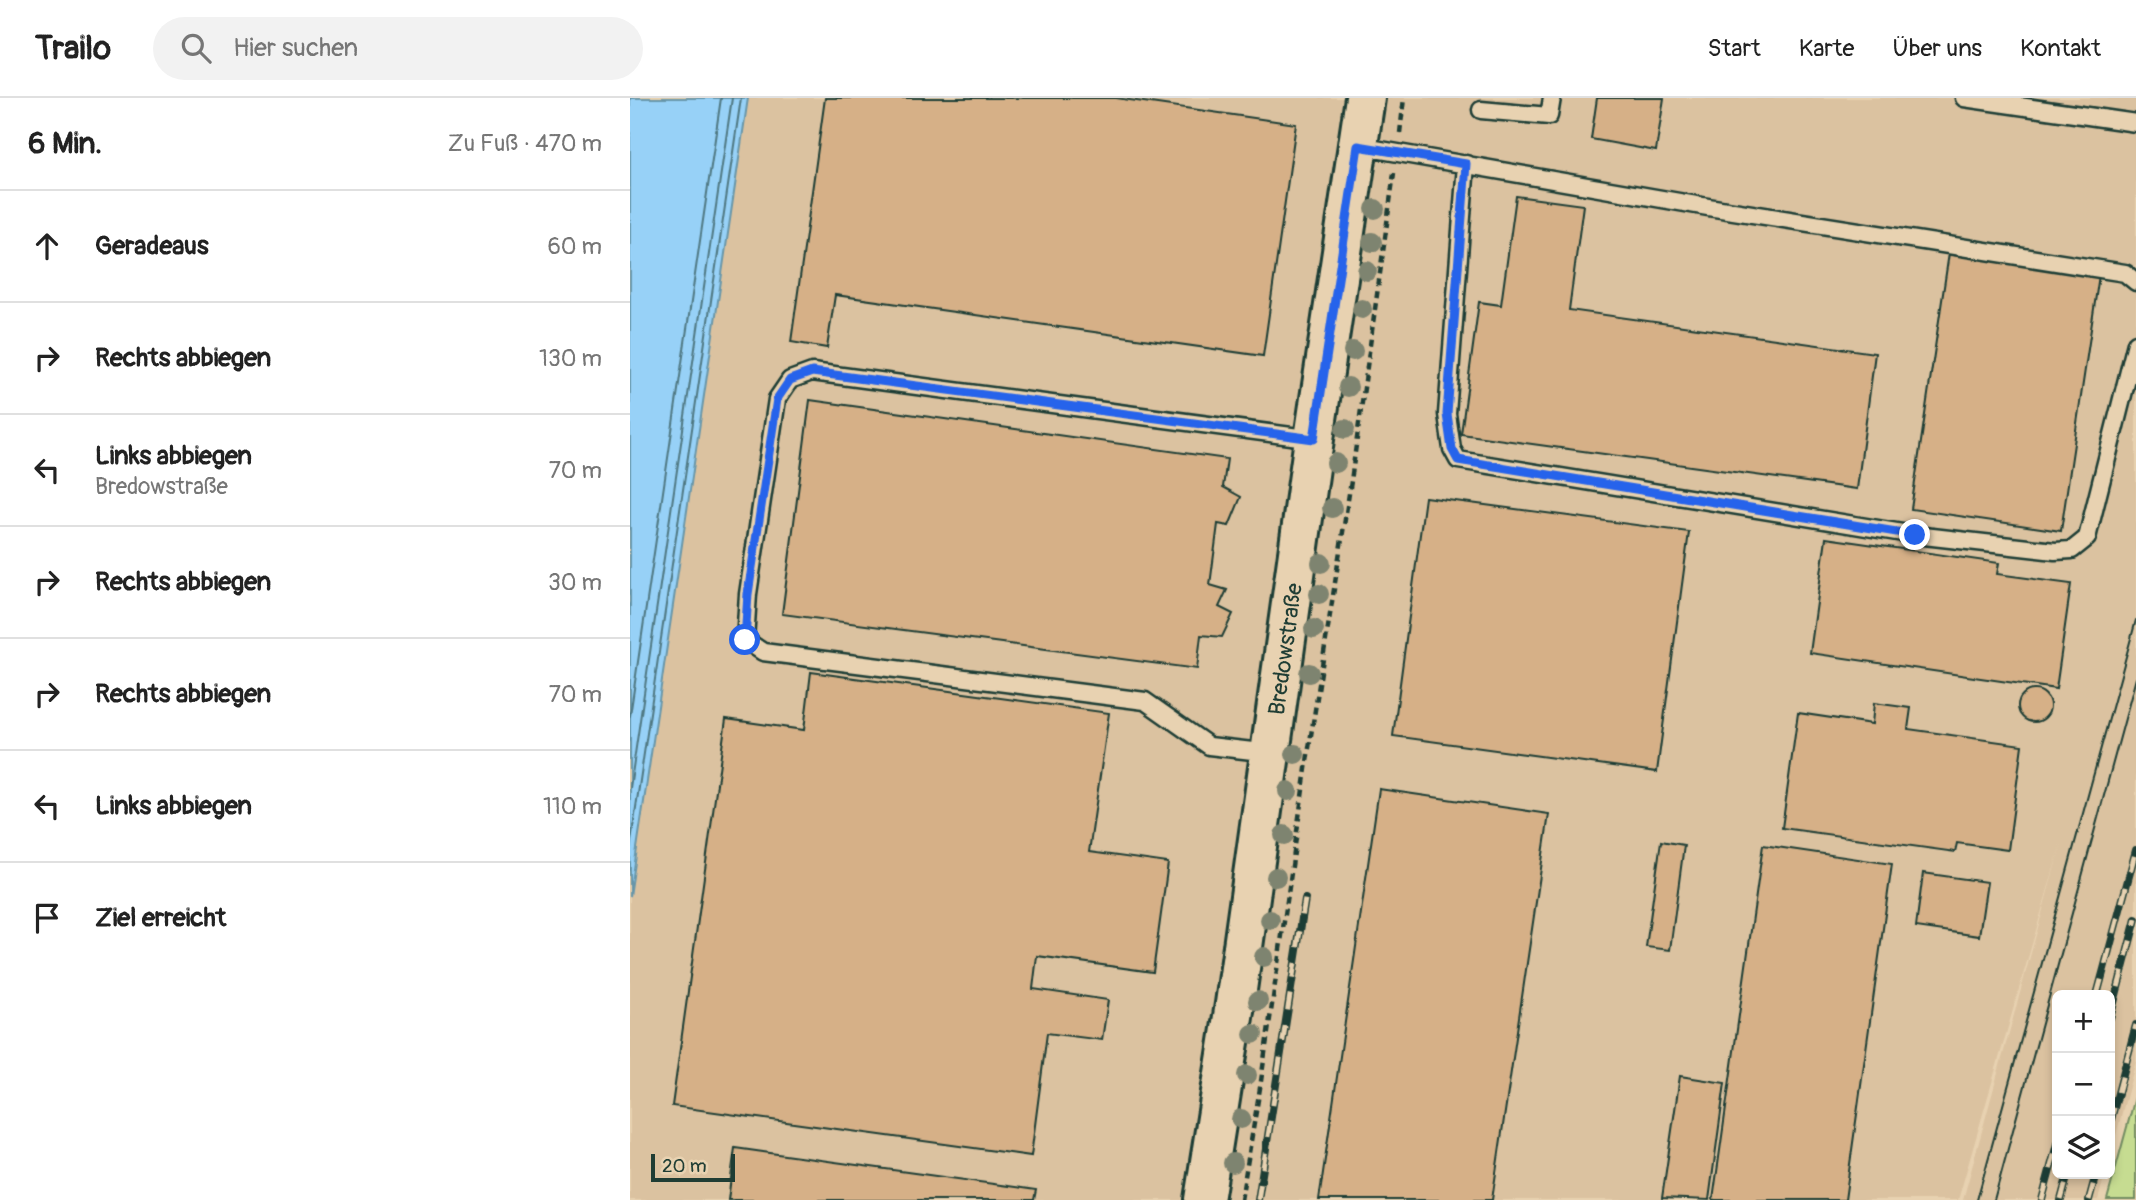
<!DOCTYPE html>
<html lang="de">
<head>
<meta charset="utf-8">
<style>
	body { margin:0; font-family:Pangolin,sans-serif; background:#f2f2f2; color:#222 }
	.controls { position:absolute; right:21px; bottom:21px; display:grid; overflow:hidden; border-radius:10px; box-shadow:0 4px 10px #0003 }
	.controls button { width:63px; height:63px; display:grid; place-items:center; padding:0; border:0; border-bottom:2px solid #e0e0e0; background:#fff; color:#222; font:35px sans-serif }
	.scale { position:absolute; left:21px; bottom:18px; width:84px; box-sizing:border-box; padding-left:7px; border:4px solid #1f3d34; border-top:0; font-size:19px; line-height:24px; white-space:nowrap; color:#1f3d34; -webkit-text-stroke:5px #e8d2b1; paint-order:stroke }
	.stop { position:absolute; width:21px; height:21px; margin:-16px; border:5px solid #2563eb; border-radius:50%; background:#fff }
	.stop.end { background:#2563eb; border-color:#fff; box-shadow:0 2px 7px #0008 }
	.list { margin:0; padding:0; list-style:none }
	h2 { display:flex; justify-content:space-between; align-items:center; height:91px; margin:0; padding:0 28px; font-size:30px }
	h2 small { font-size:23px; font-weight:400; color:#767676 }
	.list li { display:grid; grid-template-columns:46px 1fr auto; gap:21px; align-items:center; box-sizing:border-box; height:112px; padding:0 28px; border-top:2px solid #e0e0e0 }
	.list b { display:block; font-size:26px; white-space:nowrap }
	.list p { margin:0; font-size:23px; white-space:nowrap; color:#767676 }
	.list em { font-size:23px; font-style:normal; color:#767676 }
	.icon { flex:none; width:38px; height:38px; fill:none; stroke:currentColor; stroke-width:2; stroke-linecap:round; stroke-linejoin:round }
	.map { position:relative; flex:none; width:1506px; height:1102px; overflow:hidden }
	header { display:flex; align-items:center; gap:42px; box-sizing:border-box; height:98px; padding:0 35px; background:#fff; border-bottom:2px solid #e0e0e0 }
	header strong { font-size:33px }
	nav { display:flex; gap:38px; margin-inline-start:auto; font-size:24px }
	.search { width:490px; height:63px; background:#f2f2f2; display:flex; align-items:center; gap:18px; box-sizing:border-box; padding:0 24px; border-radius:38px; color:#767676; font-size:26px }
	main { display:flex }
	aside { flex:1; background:#fff }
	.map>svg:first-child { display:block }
	.built { fill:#dbc2a0 }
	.green { fill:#c6dc91; stroke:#728c62; stroke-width:2 }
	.water { fill:#97d1f7; stroke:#6796a9; stroke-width:2 }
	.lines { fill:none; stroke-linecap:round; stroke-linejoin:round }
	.shore { stroke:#4f7882; stroke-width:2 }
	.building { fill:#d6b087; stroke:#1f3d34; stroke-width:2 }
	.service-casing { stroke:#1f3d34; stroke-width:21 }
	.tertiary-casing { stroke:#1f3d34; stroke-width:44 }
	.path { stroke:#1f3d34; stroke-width:4.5; stroke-dasharray:7 5; stroke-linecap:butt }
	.service { stroke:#e8d2b1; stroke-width:16 }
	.tertiary { stroke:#e8d2b1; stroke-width:38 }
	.tram { stroke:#1f3d34; stroke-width:2 }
	.rail-casing { stroke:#1f3d34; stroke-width:8 }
	.rail { stroke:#e8d2b1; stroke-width:5; stroke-dasharray:16; stroke-linecap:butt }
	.tree { fill:#7e846f }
	.route { stroke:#2563eb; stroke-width:9 }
	.labels { text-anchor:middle; stroke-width:5; stroke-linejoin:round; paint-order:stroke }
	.street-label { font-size:23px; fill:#1f3d34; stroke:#e8d2b1 }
</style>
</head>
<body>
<header>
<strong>Trailo</strong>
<div class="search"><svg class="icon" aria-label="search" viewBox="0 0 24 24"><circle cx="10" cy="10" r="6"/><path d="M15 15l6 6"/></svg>Hier suchen</div>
<nav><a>Start</a><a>Karte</a><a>Über uns</a><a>Kontakt</a></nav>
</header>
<main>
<aside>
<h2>6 Min.<small>Zu Fuß · 470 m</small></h2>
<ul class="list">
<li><svg class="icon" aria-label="ahead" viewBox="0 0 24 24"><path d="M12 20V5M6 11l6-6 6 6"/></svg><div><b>Geradeaus</b></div><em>60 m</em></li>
<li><svg class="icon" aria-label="right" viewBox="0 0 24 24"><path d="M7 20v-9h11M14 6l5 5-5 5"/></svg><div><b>Rechts abbiegen</b></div><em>130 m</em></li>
<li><svg class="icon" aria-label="left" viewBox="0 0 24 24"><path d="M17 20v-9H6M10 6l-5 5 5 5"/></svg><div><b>Links abbiegen</b><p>Bredowstraße</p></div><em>70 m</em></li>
<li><svg class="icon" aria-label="right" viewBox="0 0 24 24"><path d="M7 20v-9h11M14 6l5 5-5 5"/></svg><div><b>Rechts abbiegen</b></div><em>30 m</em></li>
<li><svg class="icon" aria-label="right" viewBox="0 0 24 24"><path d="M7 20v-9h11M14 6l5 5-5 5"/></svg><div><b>Rechts abbiegen</b></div><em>70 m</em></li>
<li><svg class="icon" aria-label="left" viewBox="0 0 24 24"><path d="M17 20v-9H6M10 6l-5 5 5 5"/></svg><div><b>Links abbiegen</b></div><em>110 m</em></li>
<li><svg class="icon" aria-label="arrive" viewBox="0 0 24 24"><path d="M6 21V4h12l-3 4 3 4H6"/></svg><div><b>Ziel erreicht</b></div></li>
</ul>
</aside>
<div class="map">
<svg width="1506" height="1102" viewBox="0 0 1506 1102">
	<rect width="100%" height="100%" fill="#e8d2b1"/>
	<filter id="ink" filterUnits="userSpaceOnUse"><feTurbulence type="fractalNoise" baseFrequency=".0143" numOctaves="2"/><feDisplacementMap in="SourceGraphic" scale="14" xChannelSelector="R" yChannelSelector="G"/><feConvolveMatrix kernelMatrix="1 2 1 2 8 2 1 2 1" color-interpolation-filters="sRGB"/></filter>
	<g filter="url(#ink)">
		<!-- built -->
		<path class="built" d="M118 0H1506V963L1480 1059V897H1427V1076H1475L1468 1102H1333L1431 746 1328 1102H0V798Z"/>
		<!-- green -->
		<path class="green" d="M1506 996V1102H1477Z"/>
		<!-- water -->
		<path class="water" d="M0 0H118L0 798Z"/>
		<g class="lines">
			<!-- shore -->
			<g class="shore">
				<path d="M0 618 91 0"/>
				<path d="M0 690 102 0"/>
				<path d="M0 750 111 0"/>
			</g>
		</g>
		<!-- building -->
		<g class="building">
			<path d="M195 0H486L666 26 633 258 205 197 197 250 161 244Z"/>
			<path d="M967 0H1034L1026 53 961 41Z"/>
			<path d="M886 98 953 107 939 212 1245 255 1227 391 831 336 849 204 871 207Z"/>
			<path d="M1319 155 1469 177 1431 433 1281 411Z"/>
			<path d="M180 302 597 361 593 389 611 399 599 428 588 426 580 487 597 492 589 509 603 516 592 539 571 537 567 571 152 516Z"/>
			<path d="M795 399 1059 434 1027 674 763 638Z"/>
			<path d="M1196 440 1369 465 1367 476 1441 486 1426 591 1180 555Z"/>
			<path d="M181 574 479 615 459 754 538 765 523 874 407 858 403 891 478 902 472 942 417 935 401 1058 42 1008 96 621 174 632Z"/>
			<circle cx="1404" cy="608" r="16"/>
			<path d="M1244 605 1281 610 1278 631 1392 647 1378 752 1327 745 1325 754 1152 730 1168 615 1242 626Z"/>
			<path d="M749 691 919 716 862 1102H689Z"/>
			<path d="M1031 743 1054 747 1040 852 1016 849Z"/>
			<path d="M1133 747 1262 766 1215 1102H1083Z"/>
			<path d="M1293 775 1357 784 1349 838 1286 829Z"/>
			<path d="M1050 978 1095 985 1079 1102 1032 1100Z"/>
			<path d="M105 1050 406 1092 404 1102H98Z"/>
		</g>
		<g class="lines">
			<defs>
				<g id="service">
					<path d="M1334 0 1506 25"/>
					<path d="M851 12 919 18 922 0"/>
					<path d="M728 48 1078 109 1495 175 1506 184"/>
					<path d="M836 66 817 316 822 351 828 362 1285 437 1425 453 1442 452 1457 440 1506 245"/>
					<path d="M640 655 579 648 515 603 133 554 115 542 118 496 147 301 160 282 182 274 684 341"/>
				</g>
				<path id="tertiary" d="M574 1102 605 906 684 341 735 0"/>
			</defs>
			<!-- service casing -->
			<use href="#service" class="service-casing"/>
			<!-- tertiary casing -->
			<use href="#tertiary" class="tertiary-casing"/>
			<!-- path -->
			<g class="path">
				<path d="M770 35 774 0"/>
				<path d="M611 1102 630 990 679 650 721 383 764 75"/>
			</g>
			<!-- service -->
			<use href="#service" class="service"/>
			<!-- tertiary -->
			<use href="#tertiary" class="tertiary"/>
			<!-- tram -->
			<g class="tram">
				<path d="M1347 1102 1506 522"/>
				<path d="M1364 1102 1506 580"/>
			</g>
			<defs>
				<g id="rail">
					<path d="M1467 897 1506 752"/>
					<path d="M1480 920 1506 821"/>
					<path d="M1480 1025 1506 927"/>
					<path d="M628 1102 675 801"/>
					<path d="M1412 1102 1427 1046"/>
					<path d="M1431 1102 1438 1076"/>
					<path d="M1459 1102 1466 1076"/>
				</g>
			</defs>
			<!-- rail casing -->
			<use href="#rail" class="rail-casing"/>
			<!-- rail -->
			<use href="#rail" class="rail"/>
		</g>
		<!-- trees -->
		<g class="tree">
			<circle cx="745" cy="111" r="10"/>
			<circle cx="742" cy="144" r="10"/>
			<circle cx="737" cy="173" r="10"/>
			<circle cx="732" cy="211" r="10"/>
			<circle cx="723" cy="253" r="10"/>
			<circle cx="718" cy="289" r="10"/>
			<circle cx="715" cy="331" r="10"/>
			<circle cx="706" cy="365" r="10"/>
			<circle cx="702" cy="410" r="10"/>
			<circle cx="691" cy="465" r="10"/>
			<circle cx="689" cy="496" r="10"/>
			<circle cx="684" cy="531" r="10"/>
			<circle cx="679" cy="575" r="10"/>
			<circle cx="665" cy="656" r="10"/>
			<circle cx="658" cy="693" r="10"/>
			<circle cx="654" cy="737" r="10"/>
			<circle cx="646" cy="779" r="10"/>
			<circle cx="640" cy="822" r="10"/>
			<circle cx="634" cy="859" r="10"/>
			<circle cx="628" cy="903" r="10"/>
			<circle cx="623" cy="936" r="10"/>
			<circle cx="617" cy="977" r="10"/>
			<circle cx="611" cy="1021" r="10"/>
			<circle cx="603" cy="1065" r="10"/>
		</g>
	</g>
	<g class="lines" filter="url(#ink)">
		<!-- route -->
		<path class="route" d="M115 542 118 496 147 301 160 282 182 274 684 341 728 48 836 66 817 316 822 351 828 362 1285 437"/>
	</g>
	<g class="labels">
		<!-- street labels -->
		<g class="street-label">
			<text transform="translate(655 551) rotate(-82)" y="8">Bredowstraße</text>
		</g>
	</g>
</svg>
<div class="controls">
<button>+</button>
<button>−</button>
<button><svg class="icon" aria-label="layers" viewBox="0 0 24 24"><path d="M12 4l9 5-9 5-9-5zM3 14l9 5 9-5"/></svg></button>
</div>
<div class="scale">20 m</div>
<div class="stop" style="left:115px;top:542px"></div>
<div class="stop end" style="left:1285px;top:437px"></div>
</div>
</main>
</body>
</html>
